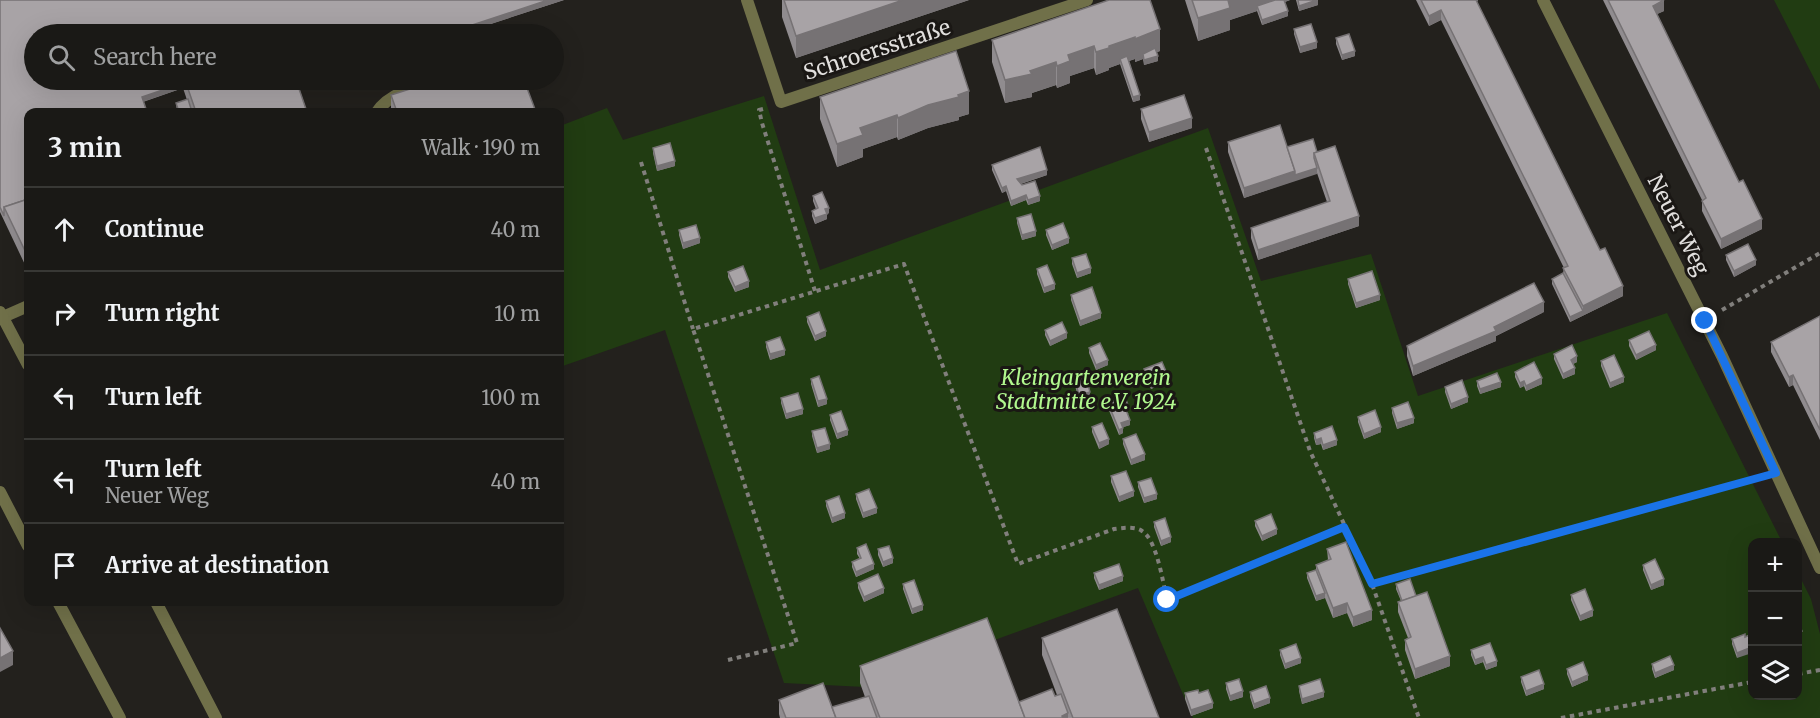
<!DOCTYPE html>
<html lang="en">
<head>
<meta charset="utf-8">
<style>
	body { margin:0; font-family:Merriweather,serif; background:#272623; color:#f1f3f6 }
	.controls { position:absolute; right:18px; bottom:18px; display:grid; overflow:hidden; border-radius:12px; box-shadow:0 6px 24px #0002 }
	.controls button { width:54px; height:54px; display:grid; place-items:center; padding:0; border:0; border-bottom:2px solid #383835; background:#1a1916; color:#f1f3f6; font:30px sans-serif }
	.stop { position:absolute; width:18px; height:18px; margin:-14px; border:4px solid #1a73e8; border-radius:50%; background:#fff }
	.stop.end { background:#1a73e8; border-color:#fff; box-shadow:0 2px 6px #0008 }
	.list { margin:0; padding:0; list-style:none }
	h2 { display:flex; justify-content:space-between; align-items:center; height:78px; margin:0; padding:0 24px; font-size:26px }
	h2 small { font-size:20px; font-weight:400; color:#9fa0a1 }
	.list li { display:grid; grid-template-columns:39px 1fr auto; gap:18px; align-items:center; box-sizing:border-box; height:84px; padding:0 24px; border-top:2px solid #383835 }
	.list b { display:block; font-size:22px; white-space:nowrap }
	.list p { margin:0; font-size:20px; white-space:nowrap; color:#9fa0a1 }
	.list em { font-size:20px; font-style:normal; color:#9fa0a1 }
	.icon { flex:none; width:33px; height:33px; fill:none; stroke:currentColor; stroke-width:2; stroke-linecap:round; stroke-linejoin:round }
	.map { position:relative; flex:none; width:1820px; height:718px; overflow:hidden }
	.search { position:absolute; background:#1a1916; box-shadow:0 6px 24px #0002; left:24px; top:24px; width:540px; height:66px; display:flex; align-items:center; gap:15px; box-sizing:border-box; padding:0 21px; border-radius:33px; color:#9fa0a1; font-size:22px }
	.panel { position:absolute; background:#1a1916; box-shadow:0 6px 24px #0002; left:24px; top:108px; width:540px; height:498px; border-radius:12px }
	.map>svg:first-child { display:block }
	.green { fill:#213c12 }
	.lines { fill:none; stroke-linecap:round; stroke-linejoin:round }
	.path { stroke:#817f7c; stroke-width:4; stroke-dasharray:4.5 4.5; stroke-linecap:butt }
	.lane { stroke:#707049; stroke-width:12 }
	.street { stroke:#707049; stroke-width:12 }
	.wall { fill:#908c8f }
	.shaded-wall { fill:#767274 }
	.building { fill:#a8a3a6; stroke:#767274; stroke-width:1.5 }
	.route { stroke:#1a73e8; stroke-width:8 }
	.labels { text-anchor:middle; stroke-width:6; stroke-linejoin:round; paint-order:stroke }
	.street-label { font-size:21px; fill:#e2e0de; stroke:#1a1714 }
	.park-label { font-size:21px; font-style:italic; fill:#b1f88e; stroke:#1a1714 }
</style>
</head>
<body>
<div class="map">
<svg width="1820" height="718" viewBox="0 0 1820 718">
	<rect width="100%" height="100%" fill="#23211d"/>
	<!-- green -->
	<g class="green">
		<path d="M1774 0H1820V90Z"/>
		<path d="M764 96 820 270 1208 128 1261 281 1371 254 1418 396 1667 313 1782 542H1752V696H1798V573L1811 599 1820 634V718H1193L1138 588 865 687 784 683 665 330 560 367V126L607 108 623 140Z"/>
	</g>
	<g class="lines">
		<!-- path -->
		<g class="path">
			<path d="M763 109 759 110 762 123 815 291"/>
			<path d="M1206 148 1310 451 1372 584 1419 718"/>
			<path d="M641 162 693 329"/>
			<path d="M1722 310 1820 253"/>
			<path d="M1372 584 1755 478"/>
			<path d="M728 660 797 643 693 329 904 264 1018 564 1114 529C1122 528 1135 526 1142 531 1157 540 1163 583 1167 600L1344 527"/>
			<path d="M1798 674 1820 670"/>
			<path d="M1561 718 1752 682"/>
		</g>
		<!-- lane -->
		<g class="lane">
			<path d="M377 112C389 93 418 86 439 80"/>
			<path d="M3 317 28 306"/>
		</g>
		<!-- street -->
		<g class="street">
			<path d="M747 0 781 102 1087 0"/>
			<path d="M1543 0 1722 356 1820 568"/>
			<path d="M0 312 28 365"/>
			<path d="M0 492 28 546"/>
			<path d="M58 602 120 718"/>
			<path d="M156 602 216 718"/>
		</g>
	</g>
	<!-- wall -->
	<g class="wall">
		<path d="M0 0H564L460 34H34V80H325L299 88 307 112H177L176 103 187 100 183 88 143 102 28 112V271L0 212Z"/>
		<path d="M782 0H969L796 58 782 17Z"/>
		<path d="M1109 0 1160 51 1157 52 1158 61 1144 65 1143 59 1135 62V59L1129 61 1140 100 1133 102 1120 64 1109 68V70L1096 75 1094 68 1070 76V83L1057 88 1056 85 1032 93V97L1005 103 992 62V40Z"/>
		<path d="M1185 0H1290L1285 2 1288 16 1262 25 1257 11 1230 20V30L1198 41Z"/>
		<path d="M1296 0H1318V5L1299 11Z"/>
		<path d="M1416 0H1478L1477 2 1623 296 1570 322 1552 284V279L1563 273 1564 268 1441 20 1429 26Z"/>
		<path d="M1603 0H1664V11L1657 14 1762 229 1721 249 1702 211V200Z"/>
		<path d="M1294 29 1317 48 1300 53 1294 34Z"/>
		<path d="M1336 38 1355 56 1342 60 1336 44Z"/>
		<path d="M391 95 536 112H392L391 109Z"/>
		<path d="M820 97 969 114 959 117V120L928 128 898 140 897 137 863 149V157L837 167 820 119Z"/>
		<path d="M1141 109 1192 128 1149 142 1141 119Z"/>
		<path d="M1228 142 1287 147 1317 152 1359 226 1258 260 1251 238V228L1327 202 1317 173 1244 198 1228 152Z"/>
		<path d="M653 148 675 166 657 171 653 153Z"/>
		<path d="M992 165 1047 175 1021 184 1040 201 1028 205 1026 200 1011 206 1006 191 1002 193 992 170Z"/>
		<path d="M813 196 829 213 827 214V219L815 224 812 216V211L816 209 813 201Z"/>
		<path d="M1017 218 1036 236 1022 240 1017 223Z"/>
		<path d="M679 230 700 243 683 249 679 235Z"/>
		<path d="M1046 230 1069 243 1052 250 1046 235Z"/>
		<path d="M1726 255 1756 265 1734 277 1726 260Z"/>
		<path d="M1072 258 1091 273 1077 278 1072 264Z"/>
		<path d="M1037 269 1055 289 1044 293 1037 274Z"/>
		<path d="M728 272 749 287 735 292 728 277Z"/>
		<path d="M1348 279 1380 300 1356 308 1348 284Z"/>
		<path d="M1071 295 1101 318 1080 326 1071 300Z"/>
		<path d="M1544 312 1496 336V341L1413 376 1407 356V346Z"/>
		<path d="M1820 316V440L1793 385 1789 387 1771 352V342Z"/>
		<path d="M807 317 826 336 815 341 807 322Z"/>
		<path d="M1045 330 1067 338 1050 346 1045 335Z"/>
		<path d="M1629 340 1656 350 1636 360 1629 346Z"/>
		<path d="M766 342 785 355 770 360 766 347Z"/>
		<path d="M1089 348 1108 365 1096 370 1089 353Z"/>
		<path d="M1554 354 1577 362 1573 364 1575 374 1563 379 1554 359Z"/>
		<path d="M1601 361 1624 382 1610 388 1601 366Z"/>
		<path d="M1144 369 1168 381 1151 389 1144 374Z"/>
		<path d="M1515 372 1542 384 1526 391 1524 386 1520 388 1515 377Z"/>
		<path d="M1074 377 1090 397 1079 400 1074 382Z"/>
		<path d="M811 379 827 404 818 407 811 384Z"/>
		<path d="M1477 381 1501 387 1480 394 1477 386Z"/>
		<path d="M1445 387 1468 402 1451 409 1445 392Z"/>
		<path d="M781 398 803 414 786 419 781 403Z"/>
		<path d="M1108 403 1129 414H1128L1130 425 1123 427V433L1119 435 1108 408Z"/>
		<path d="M1392 408 1414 423 1397 429 1392 413Z"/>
		<path d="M830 415 848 435 837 439 830 420Z"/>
		<path d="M1358 417 1381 432 1364 439 1358 422Z"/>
		<path d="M1092 427 1109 444 1099 449 1092 432Z"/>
		<path d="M812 431 830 449 817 453 812 436Z"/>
		<path d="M1314 433 1337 445 1323 450 1321 444 1316 445 1314 438Z"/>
		<path d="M1123 439 1145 460 1131 465 1123 444Z"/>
		<path d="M1111 476 1134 496 1119 502 1111 482Z"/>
		<path d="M1138 482 1157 499 1144 503 1138 487Z"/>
		<path d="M856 494 877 513 863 518 856 499Z"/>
		<path d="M826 501 845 518 832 523 826 506Z"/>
		<path d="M1255 521 1277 534 1262 541 1255 526Z"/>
		<path d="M1154 522 1171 542 1161 546 1154 527Z"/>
		<path d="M857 548 874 569 856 577 852 567V562L860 559 857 554Z"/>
		<path d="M878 549 893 563 883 567 878 555Z"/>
		<path d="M1327 549 1372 620 1353 627 1347 613 1333 618 1325 598 1316 601 1307 578V573L1316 570V565L1328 560Z"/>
		<path d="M1643 565 1664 585 1651 590 1643 570Z"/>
		<path d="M1094 573 1123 581 1099 590 1094 578Z"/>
		<path d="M858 583 884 593 864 602 858 588Z"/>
		<path d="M903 584 923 610 912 614 903 589Z"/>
		<path d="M1396 584 1416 596 1450 666 1415 679 1405 650V640L1408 638 1398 612V602L1401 601 1396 589Z"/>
		<path d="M1571 595 1593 616 1580 621 1571 600Z"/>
		<path d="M1745 637 1737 658 1732 644V639Z"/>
		<path d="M1042 638 1159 718H780L779 714V700L832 707 865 697 860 683V666L1019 704 1055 696 1057 695 1042 655Z"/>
		<path d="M1280 650 1301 663 1285 669 1280 655Z"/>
		<path d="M1471 650 1497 666 1486 670 1483 662 1475 665 1471 655Z"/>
		<path d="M1652 664 1674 670 1655 678 1652 669Z"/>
		<path d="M1567 669 1588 680 1572 687 1567 674Z"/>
		<path d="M1521 677 1544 689 1526 696 1521 682Z"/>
		<path d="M1226 683 1243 697 1230 701 1226 689Z"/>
		<path d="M1299 686 1324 697 1302 704 1299 691Z"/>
		<path d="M1250 692 1270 703 1254 709 1250 697Z"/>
		<path d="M1185 693H1199L1213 708 1191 716 1185 699Z"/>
	</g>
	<!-- shaded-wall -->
	<g class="shaded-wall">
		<path d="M548 0H564L460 34H445Z"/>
		<path d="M903 0H969L796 58V36Z"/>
		<path d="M1227 0H1290L1258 11 1257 6V11L1230 20V30L1198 41V18Z"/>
		<path d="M1318 0V5L1299 11V6Z"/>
		<path d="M1664 1V11L1653 16V6Z"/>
		<path d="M1441 10V20L1429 26V16Z"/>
		<path d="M1288 11V16L1262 25V20Z"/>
		<path d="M1160 29V51L1144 58 1143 54V59L1135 62V39Z"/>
		<path d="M1135 37V59L1122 63 1120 59V64L1109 68V70L1096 75V52L1109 46Z"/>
		<path d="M1317 42V48L1300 53V47Z"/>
		<path d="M1094 46V68L1070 76V83L1057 88V66L1068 55Z"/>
		<path d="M1355 51V56L1342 60V55Z"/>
		<path d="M1158 56V61L1144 65V60Z"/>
		<path d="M1056 62V85L1032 93V97L1005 103V80Z"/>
		<path d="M310 80H325L294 90V85Z"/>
		<path d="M183 83V88L142 102V97Z"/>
		<path d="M969 91V114L959 117V120L928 128 898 140V118L928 105Z"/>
		<path d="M1140 95V100L1133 102V97Z"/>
		<path d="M897 115V137L863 149V157L837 167V144L860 128Z"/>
		<path d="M1192 118V128L1149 142V132Z"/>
		<path d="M675 161V166L657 171V166Z"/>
		<path d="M1317 168V174L1244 198V188L1295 171Z"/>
		<path d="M1047 170V175L1017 185V179Z"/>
		<path d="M1006 186V191L1002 193V188Z"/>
		<path d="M1026 195V200L1011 206V201Z"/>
		<path d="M1040 196V201L1028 205V200Z"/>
		<path d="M829 208V213L827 214V219L815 224V218L825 209Z"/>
		<path d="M1359 216V226L1258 260V250Z"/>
		<path d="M1762 219V229L1721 249V239Z"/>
		<path d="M1036 231V236L1022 240V235Z"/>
		<path d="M700 238V243L683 249V243Z"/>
		<path d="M1069 238V243L1052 250V245Z"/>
		<path d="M1756 260V265L1734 277V271Z"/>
		<path d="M1091 268V273L1077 278V273Z"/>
		<path d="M749 281V287L735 292V287Z"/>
		<path d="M1055 284V289L1044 293V288Z"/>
		<path d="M1623 286V296L1570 322V317L1583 311V306Z"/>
		<path d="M1380 295V300L1356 308V303Z"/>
		<path d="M1544 302V312L1496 336V341L1413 376V366Z"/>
		<path d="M1101 313V318L1080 326V321Z"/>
		<path d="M826 331V336L815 341V336Z"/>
		<path d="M1067 333V338L1050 346V341Z"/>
		<path d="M1656 345V350L1636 360V355Z"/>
		<path d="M785 350V355L770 360V354Z"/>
		<path d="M1577 356V362L1571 365V360Z"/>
		<path d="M1108 360V365L1096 370V365Z"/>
		<path d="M1575 368V374L1563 379V374Z"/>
		<path d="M1793 375V385L1789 387V377Z"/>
		<path d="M1168 376V381L1151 389V383Z"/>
		<path d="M1624 377V382L1610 388V383Z"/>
		<path d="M1542 378V384L1526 391V386Z"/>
		<path d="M1524 381V386L1520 388V383Z"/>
		<path d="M1501 382V387L1480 394V389Z"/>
		<path d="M1090 392V397L1079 400V395Z"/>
		<path d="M1468 397V402L1451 409V404Z"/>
		<path d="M827 399V404L818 407V401Z"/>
		<path d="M803 409V414L786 419V414Z"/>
		<path d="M1414 418V423L1397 429V423Z"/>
		<path d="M1130 420V425L1121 428V423Z"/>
		<path d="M1381 427V432L1364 439V434Z"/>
		<path d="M1123 428V433L1119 435V430Z"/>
		<path d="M848 430V435L837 439V434Z"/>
		<path d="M1321 438V444L1316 445V440Z"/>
		<path d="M1109 439V444L1099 449V443Z"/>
		<path d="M1337 440V445L1323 450V445Z"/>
		<path d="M830 444V449L817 453V448Z"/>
		<path d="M1145 454V460L1131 465V460Z"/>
		<path d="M1134 491V496L1119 502V497Z"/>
		<path d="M1157 494V499L1144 503V498Z"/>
		<path d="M877 508V513L863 518V513Z"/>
		<path d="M845 513V518L832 523V518Z"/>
		<path d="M1277 529V534L1262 541V536Z"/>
		<path d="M1171 537V542L1161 546V541Z"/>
		<path d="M893 558V563L883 567V562Z"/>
		<path d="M874 564V569L856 577V572Z"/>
		<path d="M1123 576V581L1099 590V585Z"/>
		<path d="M1664 579V585L1651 590V585Z"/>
		<path d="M884 588V593L864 602V597Z"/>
		<path d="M1325 593V598L1316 601V596Z"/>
		<path d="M1347 603V613L1333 618V608Z"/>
		<path d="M923 605V610L912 614V609Z"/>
		<path d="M1372 610V620L1353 627V617Z"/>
		<path d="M1593 610V616L1580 621V616Z"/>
		<path d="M1802 631V636L1797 638V633Z"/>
		<path d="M1752 647V653L1737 658V653Z"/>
		<path d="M13 651V665L0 672V658Z"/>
		<path d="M1450 656V666L1415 679V669Z"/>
		<path d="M1483 657V662L1475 665V660Z"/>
		<path d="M1301 658V663L1285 669V664Z"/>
		<path d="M1497 661V666L1486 670V665Z"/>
		<path d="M1674 665V670L1655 678V673Z"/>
		<path d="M1588 675V680L1572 687V682Z"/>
		<path d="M1544 684V689L1526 696V691Z"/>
		<path d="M1243 691V697L1230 701V696Z"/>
		<path d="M1324 692V697L1302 704V699Z"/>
		<path d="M1270 698V703L1254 709V704Z"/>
		<path d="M1213 703V708L1191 716V710Z"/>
		<path d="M1068 713V718H1062V716Z"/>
	</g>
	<!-- building -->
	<g class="building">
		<path d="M0 0H548L445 34H34V80H183V83L142 97 147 112H28V199L4 207V216L0 207Z"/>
		<path d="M784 0H903L796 36Z"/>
		<path d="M1109 0H1150L1160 29 1135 39V37L1109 46V48L1096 52 1094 46 1068 55 1070 61 1057 66 1056 62 1030 71 1032 74 1005 80 992 40Z"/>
		<path d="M1192 0H1228L1230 8 1198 18Z"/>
		<path d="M1275 0H1284L1288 11 1262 20 1257 6Z"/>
		<path d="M1298 0H1317L1299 6Z"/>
		<path d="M1421 0H1476L1600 250 1605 248 1623 286 1583 306 1563 268 1568 266 1441 10 1429 16Z"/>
		<path d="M1608 0H1664L1653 6 1739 182 1743 180 1762 219 1721 239 1702 201 1706 198Z"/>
		<path d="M1311 24 1317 42 1300 47 1294 29Z"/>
		<path d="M1349 34 1355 51 1342 55 1336 38Z"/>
		<path d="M1155 48 1158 56 1144 60 1143 54Z"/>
		<path d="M956 51 969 91 958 95 959 97 928 105 898 118 897 115 860 128 863 135 837 144 820 97Z"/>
		<path d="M1127 56 1140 95 1133 97 1120 59Z"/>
		<path d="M185 80H296L307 112H196Z"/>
		<path d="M296 80H310L298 84Z"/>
		<path d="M438 80H524L536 112H397L391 95Z"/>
		<path d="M1184 95 1192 118 1149 132 1141 109Z"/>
		<path d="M188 99 192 112H179L176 103Z"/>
		<path d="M1280 125 1295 171 1244 188 1228 142Z"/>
		<path d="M1313 139 1317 152 1314 153V158L1317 168 1295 175V171L1287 147Z"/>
		<path d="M670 143 675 161 657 166 653 148Z"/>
		<path d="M1335 146 1359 216 1258 250 1251 228 1330 201 1314 153Z"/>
		<path d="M1040 147 1047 170 1017 179 1022 185 1035 181 1040 196 1028 200 1026 195 1011 201 1006 186 1002 188 992 165Z"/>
		<path d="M822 192 829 208 825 209 827 214 815 218 812 211 818 208 813 196Z"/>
		<path d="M28 199V257L4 207Z"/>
		<path d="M1031 214 1036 231 1022 235 1017 218Z"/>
		<path d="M1063 223 1069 238 1052 245 1046 230Z"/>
		<path d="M696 225 700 238 683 243 679 230Z"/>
		<path d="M1748 244 1756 260 1734 271 1726 255Z"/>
		<path d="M1086 254 1091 268 1077 273 1072 258Z"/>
		<path d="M1047 265 1055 284 1044 288 1037 269Z"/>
		<path d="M743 266 749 281 735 287 728 272Z"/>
		<path d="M1372 271 1380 295 1356 303 1348 279Z"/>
		<path d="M1563 273 1583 311 1570 317 1552 279Z"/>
		<path d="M1534 283 1544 302 1494 327 1496 331 1413 366 1407 346Z"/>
		<path d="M1092 287 1101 313 1080 321 1071 295Z"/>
		<path d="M819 312 826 331 815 336 807 317Z"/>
		<path d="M1820 316V430L1793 375 1789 377 1771 342Z"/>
		<path d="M1062 322 1067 333 1050 341 1045 330Z"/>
		<path d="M1649 331 1656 345 1636 355 1629 340Z"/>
		<path d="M780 337 785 350 770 354 766 342Z"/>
		<path d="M1100 343 1108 360 1096 365 1089 348Z"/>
		<path d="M1572 345 1577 356 1571 360 1575 368 1563 374 1554 354Z"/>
		<path d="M1614 355 1624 377 1610 383 1601 361Z"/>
		<path d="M1162 362 1168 376 1151 383 1144 369Z"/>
		<path d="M1534 362 1542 378 1526 386 1524 381 1520 383 1515 372Z"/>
		<path d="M1497 373 1501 382 1480 389 1477 381Z"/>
		<path d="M1085 374 1090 392 1079 395 1074 377Z"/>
		<path d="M819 376 827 399 818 401 811 379Z"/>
		<path d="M1462 380 1468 397 1451 404 1445 387Z"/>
		<path d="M798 393 803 409 786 414 781 398Z"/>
		<path d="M1125 397 1129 408 1126 410 1130 420 1121 423 1123 428 1119 430 1108 403Z"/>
		<path d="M1408 402 1414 418 1397 423 1392 408Z"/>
		<path d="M1375 410 1381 427 1364 434 1358 417Z"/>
		<path d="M841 411 848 430 837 434 830 415Z"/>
		<path d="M1102 423 1109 439 1099 443 1092 427Z"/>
		<path d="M1332 426 1337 440 1323 445 1321 438 1316 440 1314 433Z"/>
		<path d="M825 428 830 444 817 448 812 431Z"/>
		<path d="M1136 434 1145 454 1131 460 1123 439Z"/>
		<path d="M1126 471 1134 491 1119 497 1111 476Z"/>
		<path d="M1151 478 1157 494 1144 498 1138 482Z"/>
		<path d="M869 489 877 508 863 513 856 494Z"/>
		<path d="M839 496 845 513 832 518 826 501Z"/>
		<path d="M1271 514 1277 529 1262 536 1255 521Z"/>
		<path d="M1165 518 1171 537 1161 541 1154 522Z"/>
		<path d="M1346 542 1372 610 1353 617 1347 603 1333 608 1316 565 1331 559 1327 549Z"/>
		<path d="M866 544 874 564 856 572 852 562 861 558 857 548Z"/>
		<path d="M889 546 893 558 883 562 878 549Z"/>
		<path d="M1655 559 1664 579 1651 585 1643 565Z"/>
		<path d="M1119 564 1123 576 1099 585 1094 573Z"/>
		<path d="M1316 570 1325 593 1316 596 1307 573Z"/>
		<path d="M878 574 884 588 864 597 858 583Z"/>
		<path d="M1410 579 1416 596 1402 601 1396 584Z"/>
		<path d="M914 580 923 605 912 609 903 584Z"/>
		<path d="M1585 589 1593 610 1580 616 1571 595Z"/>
		<path d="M1427 592 1450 656 1415 669 1405 640 1411 637 1398 602Z"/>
		<path d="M1117 609 1159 718H1073L1042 638Z"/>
		<path d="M987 618 1025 718H880L860 666Z"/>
		<path d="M1797 620 1802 631 1797 633Z"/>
		<path d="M0 628 13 651 0 658Z"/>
		<path d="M1745 634V637L1752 634V647L1737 653 1732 639Z"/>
		<path d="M1490 643 1497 661 1486 665 1483 657 1475 660 1471 650Z"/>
		<path d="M1296 644 1301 658 1285 664 1280 650Z"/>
		<path d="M1670 656 1674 665 1655 673 1652 664Z"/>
		<path d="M1583 662 1588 675 1572 682 1567 669Z"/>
		<path d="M1539 670 1544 684 1526 691 1521 677Z"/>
		<path d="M1239 679 1243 691 1230 696 1226 683Z"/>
		<path d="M1320 679 1324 692 1302 699 1299 686Z"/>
		<path d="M823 683 836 718H786L779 700Z"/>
		<path d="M1266 686 1270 698 1254 704 1250 692Z"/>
		<path d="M1052 689 1055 696 1061 694 1068 713 1062 716 1063 718H1025L1019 702Z"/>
		<path d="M1198 690 1199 693 1208 690 1213 703 1191 710 1185 693Z"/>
		<path d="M869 696 877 718H836L832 707Z"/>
	</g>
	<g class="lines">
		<!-- route -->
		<path class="route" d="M1167 600 1344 527 1372 584 1776 473 1705 321"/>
	</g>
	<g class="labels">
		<!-- street labels -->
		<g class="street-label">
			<text transform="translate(877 50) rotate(-18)" y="7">Schroersstraße</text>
			<text transform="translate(1678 225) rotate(63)" y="7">Neuer Weg</text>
		</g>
		<!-- park labels -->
		<g class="park-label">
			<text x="1086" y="385">Kleingartenverein<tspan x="1086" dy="24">Stadtmitte e.V. 1924</tspan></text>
		</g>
	</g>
</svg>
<div class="controls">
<button>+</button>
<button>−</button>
<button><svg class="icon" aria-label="layers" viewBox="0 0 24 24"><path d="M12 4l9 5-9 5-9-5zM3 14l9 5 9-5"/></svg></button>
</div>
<div class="stop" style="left:1167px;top:600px"></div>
<div class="stop end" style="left:1705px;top:321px"></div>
<div class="search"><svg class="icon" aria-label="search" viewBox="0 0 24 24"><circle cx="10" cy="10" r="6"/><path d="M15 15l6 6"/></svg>Search here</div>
<section class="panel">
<h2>3 min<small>Walk · 190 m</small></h2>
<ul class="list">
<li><svg class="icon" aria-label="ahead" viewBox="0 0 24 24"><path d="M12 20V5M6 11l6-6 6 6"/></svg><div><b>Continue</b></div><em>40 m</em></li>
<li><svg class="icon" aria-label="right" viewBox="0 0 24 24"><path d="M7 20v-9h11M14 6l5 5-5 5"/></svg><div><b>Turn right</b></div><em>10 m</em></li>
<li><svg class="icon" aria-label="left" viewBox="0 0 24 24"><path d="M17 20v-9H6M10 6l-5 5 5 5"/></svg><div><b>Turn left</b></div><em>100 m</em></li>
<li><svg class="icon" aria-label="left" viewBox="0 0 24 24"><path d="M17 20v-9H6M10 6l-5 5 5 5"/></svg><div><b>Turn left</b><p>Neuer Weg</p></div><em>40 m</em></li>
<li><svg class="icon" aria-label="arrive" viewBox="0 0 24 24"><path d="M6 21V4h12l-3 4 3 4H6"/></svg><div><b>Arrive at destination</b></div></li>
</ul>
</section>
</div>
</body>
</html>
